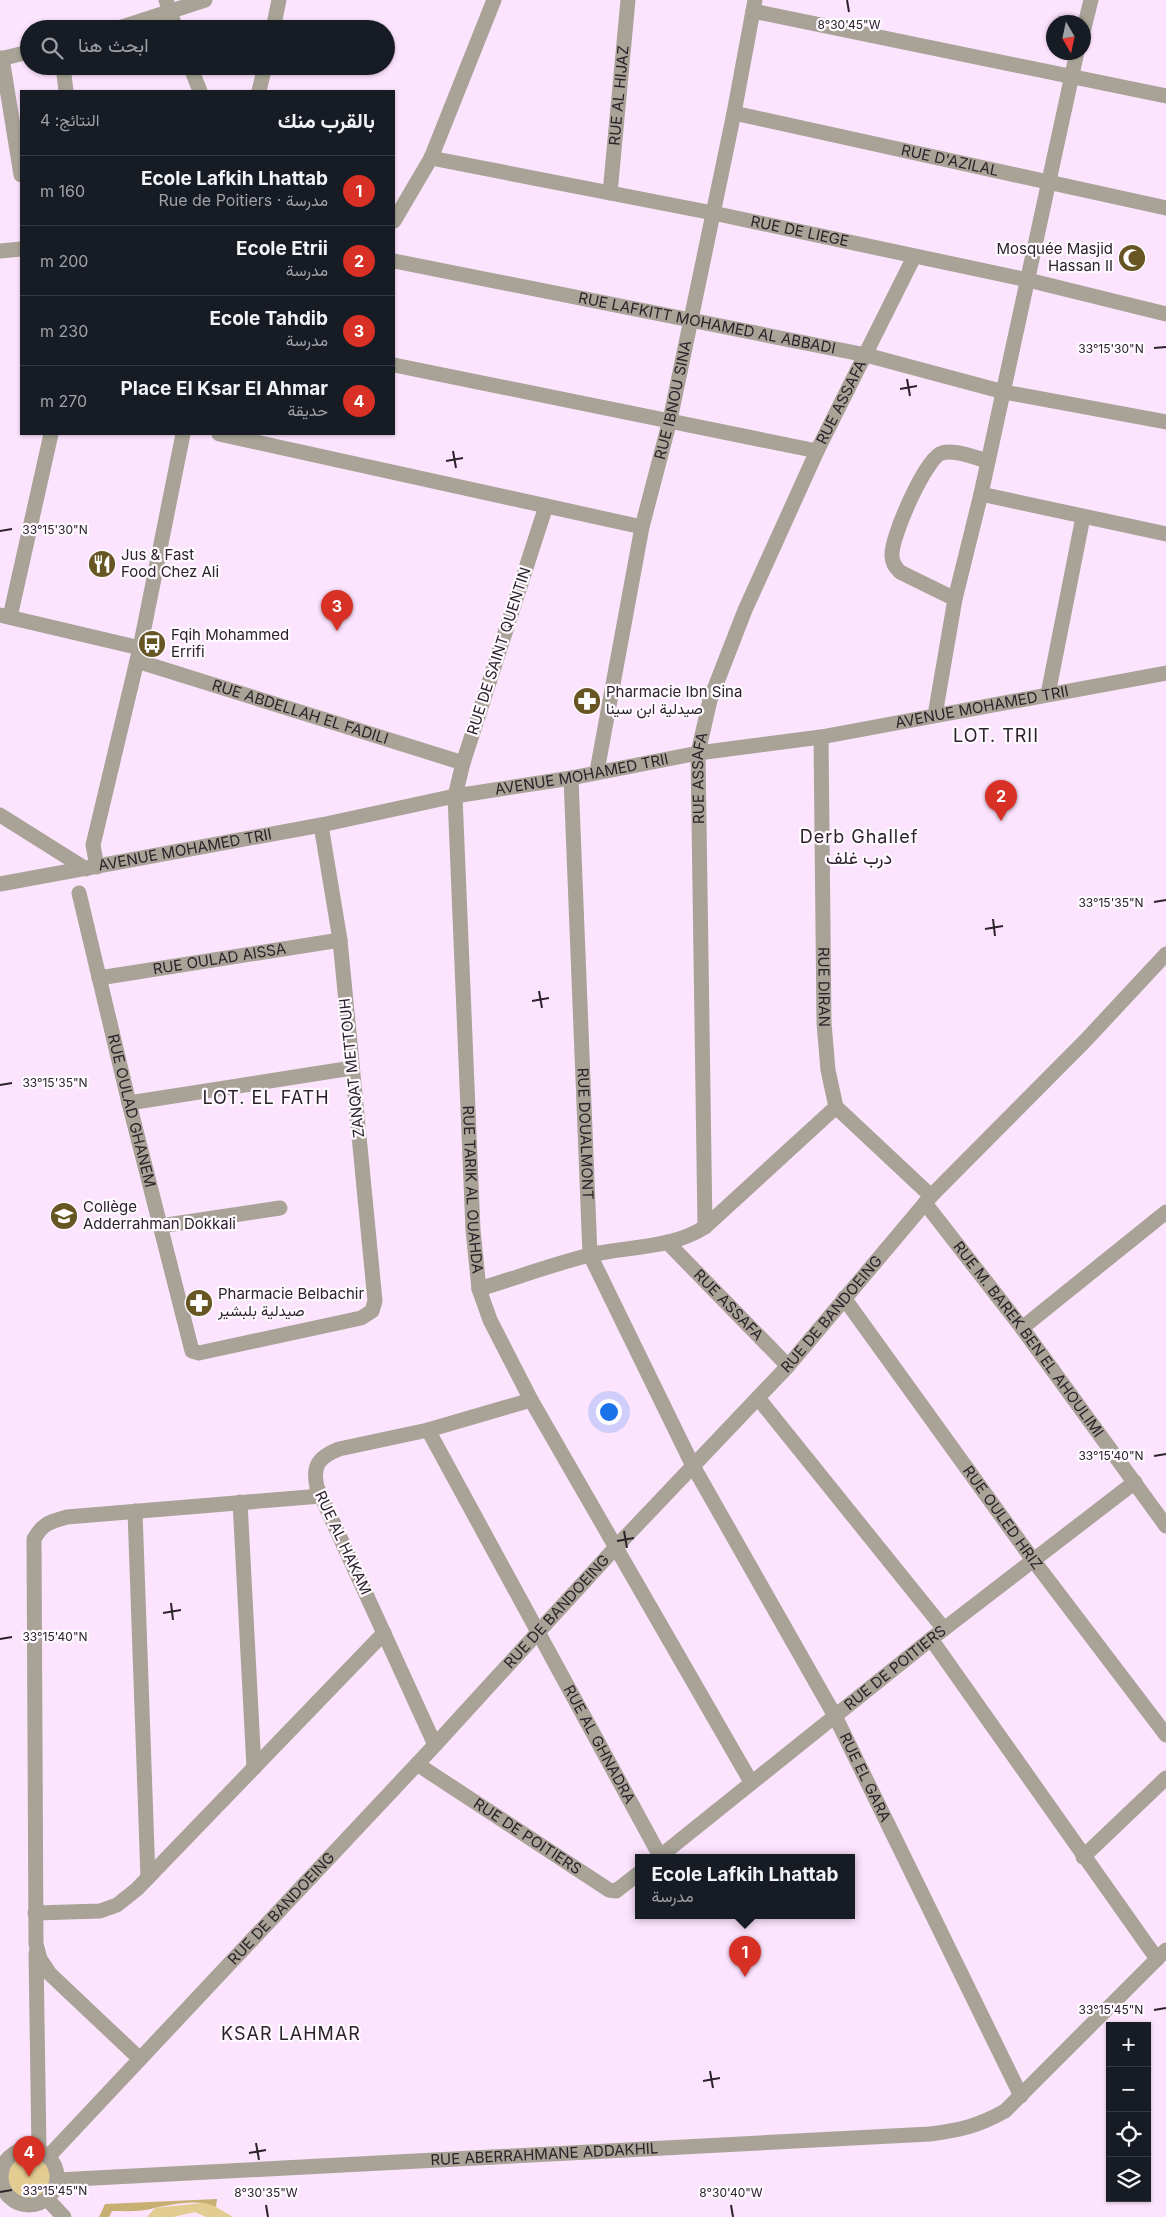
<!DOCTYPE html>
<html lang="ar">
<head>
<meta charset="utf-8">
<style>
	body { margin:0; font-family:Inter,Vazirmatn,sans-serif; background:#20242c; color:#f1f3f6; direction:rtl }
	.controls { position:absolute; right:15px; bottom:15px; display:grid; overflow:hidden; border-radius:0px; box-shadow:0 1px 4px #0004 }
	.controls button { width:45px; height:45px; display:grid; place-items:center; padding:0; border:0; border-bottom:1px solid #363941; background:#171b24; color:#f1f3f6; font:25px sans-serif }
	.compass { position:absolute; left:1046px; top:15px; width:45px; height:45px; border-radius:50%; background:#171b24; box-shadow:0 1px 4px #0004; rotate:171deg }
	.you { position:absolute; left:608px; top:1411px; width:18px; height:18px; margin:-12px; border:4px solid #fff; border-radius:50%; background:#1a73e8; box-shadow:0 0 0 8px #1a73e833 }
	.badge { display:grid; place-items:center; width:32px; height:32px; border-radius:50%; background:#d93025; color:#fff; font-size:16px; font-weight:700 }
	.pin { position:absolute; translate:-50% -41px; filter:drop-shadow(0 1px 2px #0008) }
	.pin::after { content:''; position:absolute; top:26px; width:18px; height:15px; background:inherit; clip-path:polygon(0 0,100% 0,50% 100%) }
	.popup { position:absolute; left:635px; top:1854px; width:220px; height:65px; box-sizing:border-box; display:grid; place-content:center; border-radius:0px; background:#171b24; filter:drop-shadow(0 1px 4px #0005); font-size:16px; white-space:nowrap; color:#9ea1a6 }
	.popup b { font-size:19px; color:#f1f3f6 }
	.popup::after { content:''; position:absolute; left:50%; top:100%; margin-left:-10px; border:10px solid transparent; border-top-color:#171b24 }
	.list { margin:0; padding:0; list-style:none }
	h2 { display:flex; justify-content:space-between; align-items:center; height:65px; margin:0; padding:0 20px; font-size:21px }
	h2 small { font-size:16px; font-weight:400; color:#9ea1a6 }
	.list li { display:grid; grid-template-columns:32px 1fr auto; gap:15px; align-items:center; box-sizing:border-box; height:70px; padding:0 20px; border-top:1px solid #363941 }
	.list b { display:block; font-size:19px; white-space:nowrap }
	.list p { margin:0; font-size:16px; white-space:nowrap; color:#9ea1a6 }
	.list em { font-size:16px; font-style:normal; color:#9ea1a6 }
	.icon { flex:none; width:28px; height:28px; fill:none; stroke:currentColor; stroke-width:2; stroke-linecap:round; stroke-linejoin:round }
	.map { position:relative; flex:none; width:1166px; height:2217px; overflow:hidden; direction:ltr }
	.search { position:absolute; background:#171b24; box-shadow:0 1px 4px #0004; left:20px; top:20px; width:375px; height:55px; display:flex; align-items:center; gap:12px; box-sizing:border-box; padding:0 18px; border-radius:28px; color:#9ea1a6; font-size:19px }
	.panel { position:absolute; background:#171b24; box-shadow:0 1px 4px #0004; left:20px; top:90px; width:375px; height:345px; border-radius:0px; direction:rtl }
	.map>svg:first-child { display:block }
	.green { fill:#e3cc91 }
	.forest { fill:#c7af71 }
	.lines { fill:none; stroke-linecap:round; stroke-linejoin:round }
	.minor { stroke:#a8a396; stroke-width:15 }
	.ticks { fill:none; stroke:#2b222b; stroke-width:2 }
	.labels { text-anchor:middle; stroke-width:4.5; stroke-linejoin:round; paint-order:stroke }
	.street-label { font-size:15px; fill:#2b222b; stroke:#fef9fe }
	.poi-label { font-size:15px; fill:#2b222b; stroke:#fef9fe; text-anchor:start }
	.quarter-label { font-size:18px; letter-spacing:1px; fill:#2b222b; stroke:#fef9fe }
	.ticks-label { font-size:12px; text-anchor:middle; fill:#2b222b; stroke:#fef9fe; stroke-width:4.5; stroke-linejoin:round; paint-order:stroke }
</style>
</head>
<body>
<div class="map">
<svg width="1166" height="2217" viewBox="0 0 1166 2217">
	<rect width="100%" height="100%" fill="#fde4fe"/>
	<!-- green -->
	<g class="green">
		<circle cx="28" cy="2177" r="23"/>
		<path d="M201 2203 211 2204 233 2217H206L195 2212 173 2217H147L155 2208Z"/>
	</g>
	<!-- forest -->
	<path class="forest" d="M217 2199 216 2207C199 2198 169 2205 151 2209 139 2212 124 2211 112 2211L109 2217H99L105 2204Z"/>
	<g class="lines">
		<!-- minor -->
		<g class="minor">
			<path d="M166 0 176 29"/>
			<path d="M753 11 1166 96"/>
			<path d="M1084 28 1091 0"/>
			<path d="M116 29 205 0"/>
			<path d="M273 29 279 0"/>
			<path d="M2 58 21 175"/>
			<path d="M0 59 29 52"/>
			<path d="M63 66 66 91"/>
			<path d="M190 66 200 91"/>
			<path d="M259 91 265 66"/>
			<path id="s1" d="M734 113 1166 208"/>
			<path id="s2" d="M431 158 713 213 1028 280 1166 314"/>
			<path id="s3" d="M610 193 628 0"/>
			<path d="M394 221 431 158 494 0"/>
			<path d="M0 251 21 249"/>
			<path id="s4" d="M394 261 866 355 1004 392 1166 422"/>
			<path d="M394 365 817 451"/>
			<path d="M219 434 642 527"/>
			<path d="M981 494 1166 534"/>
			<path id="s5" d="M546 506 463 763 455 796 473 1230 479 1289 490 1320 531 1400 751 1782"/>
			<path d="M955 599 900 572C895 567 892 563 892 556 890 539 926 457 942 453 955 449 975 458 988 461"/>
			<path d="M0 615 140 648"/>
			<path d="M10 617 51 434"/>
			<path id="s6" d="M137 661 463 763"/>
			<path d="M1048 694 1083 517"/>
			<path d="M935 715 955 599 981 494 1077 52"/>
			<path id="s7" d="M821 737 824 1023 828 1070 836 1107 931 1196"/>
			<path id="s8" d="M597 771 642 527 670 420 734 113 755 0"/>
			<path id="s9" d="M571 778 590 1255 693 1466 835 1716 1021 2096"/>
			<path d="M0 815 86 869"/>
			<path d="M97 867 93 845 140 648 183 434"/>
			<path id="s10" d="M0 884 321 825 455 796 571 778 698 753 821 737 1166 673"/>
			<path id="s11" d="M79 893 129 1103 192 1351 199 1353 361 1318 372 1311 375 1301 340 940 321 825"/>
			<path id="s12" d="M99 978 340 940"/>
			<path d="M129 1103 352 1068"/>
			<path id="s13" d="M925 1203 1022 1328 1166 1526"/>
			<path d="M160 1226 280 1208"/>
			<path id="s14" d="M705 1227 698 753 710 700 745 610 817 451 914 257"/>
			<path id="s15" d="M667 1242 788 1366"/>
			<path d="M479 1289C516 1278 553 1264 590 1255 628 1246 671 1249 705 1227L836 1107"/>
			<path id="s16" d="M844 1298 1033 1560 1166 1735"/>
			<path d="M1022 1328 1166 1212"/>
			<path d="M758 1398 944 1629"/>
			<path id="s17" d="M428 1430 660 1856"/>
			<path d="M240 1502 254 1768"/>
			<path d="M135 1511 148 1878"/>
			<path d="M931 1639 1157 1959"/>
			<path d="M435 1745 317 1487C312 1465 319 1457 339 1449L428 1430 531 1400"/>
			<path id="s18" d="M417 1764 609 1890 616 1891 639 1873"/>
			<path d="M1083 1857 1166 1778"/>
			<path id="s19" d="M658 1858 931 1639 1135 1482"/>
			<path d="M35 1913 100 1911 117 1905 137 1889 384 1633"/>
			<path d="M36 1953 39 2151"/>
			<path d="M140 2059 50 1974 40 1959 36 1944 34 1539C43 1523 50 1522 67 1517L321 1496"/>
			<circle cx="29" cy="2177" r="28"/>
			<path id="s20" d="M48 2157 435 1745 616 1547 788 1366 931 1196 1085 1041 1166 954"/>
			<path id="s21" d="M57 2180 930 2134C961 2130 978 2126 1005 2111L1166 1950"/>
			<path d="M47 2199 64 2217"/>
		</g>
	</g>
	<!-- ticks -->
	<path class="ticks" d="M847 0 849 12M1154 348 1166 347M907 379 910 396M900 389 917 386M453 451 456 468M446 461 463 458M0 531 12 529M1154 902 1166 900M993 919 995 936M985 929 1003 926M539 991 542 1008M532 1001 549 998M0 1085 12 1083M1154 1456 1166 1454M624 1531 627 1548M617 1541 634 1538M171 1603 173 1620M163 1613 181 1610M0 1639 12 1637M1154 2010 1166 2008M710 2071 713 2088M703 2081 720 2078M256 2143 259 2160M249 2153 266 2150M0 2192 12 2190M266 2205 268 2217M731 2205 733 2217"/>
	<!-- icons -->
	<defs>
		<symbol id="mosque-disc" viewBox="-11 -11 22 22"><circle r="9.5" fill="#675523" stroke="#fef9fe"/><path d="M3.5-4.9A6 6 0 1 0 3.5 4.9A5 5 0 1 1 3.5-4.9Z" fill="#fff"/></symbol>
		<symbol id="restaurant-disc" viewBox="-11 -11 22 22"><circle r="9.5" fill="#675523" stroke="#fef9fe"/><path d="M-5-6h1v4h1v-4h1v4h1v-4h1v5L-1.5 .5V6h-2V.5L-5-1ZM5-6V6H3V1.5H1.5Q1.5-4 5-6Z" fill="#fff"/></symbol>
		<symbol id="bus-disc" viewBox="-11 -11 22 22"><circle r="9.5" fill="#675523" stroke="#fef9fe"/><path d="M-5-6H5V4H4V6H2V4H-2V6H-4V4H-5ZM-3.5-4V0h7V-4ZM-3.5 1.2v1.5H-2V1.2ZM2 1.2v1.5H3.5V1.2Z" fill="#fff"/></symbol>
		<symbol id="pharmacy-disc" viewBox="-11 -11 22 22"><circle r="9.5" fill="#675523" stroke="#fef9fe"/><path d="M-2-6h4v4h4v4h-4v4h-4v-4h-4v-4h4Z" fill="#fff"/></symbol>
		<symbol id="school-disc" viewBox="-11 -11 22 22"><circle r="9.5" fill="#675523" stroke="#fef9fe"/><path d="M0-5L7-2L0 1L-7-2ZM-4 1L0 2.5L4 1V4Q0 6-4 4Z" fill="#fff"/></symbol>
	</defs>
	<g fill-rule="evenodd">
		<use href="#mosque-disc" x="1116" y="242" width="32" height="32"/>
		<use href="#restaurant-disc" x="86" y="548" width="32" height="32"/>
		<use href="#bus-disc" x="136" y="628" width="32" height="32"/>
		<use href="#pharmacy-disc" x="571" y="685" width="32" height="32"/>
		<use href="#school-disc" x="48" y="1200" width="32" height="32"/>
		<use href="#pharmacy-disc" x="183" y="1287" width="32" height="32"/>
	</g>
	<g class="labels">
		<!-- street labels -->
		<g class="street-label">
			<text dy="5" stroke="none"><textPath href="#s3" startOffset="98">RUE AL HIJAZ</textPath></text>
			<text dy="5" stroke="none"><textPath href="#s1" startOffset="221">RUE D'AZILAL</textPath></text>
			<text dy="5" stroke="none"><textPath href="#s2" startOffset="376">RUE DE LIEGE</textPath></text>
			<text dy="5" stroke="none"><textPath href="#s4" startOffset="319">RUE LAFKITT MOHAMED AL ABBADI</textPath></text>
			<text dy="5" stroke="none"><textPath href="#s8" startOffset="379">RUE IBNOU SINA</textPath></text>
			<text dy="5" stroke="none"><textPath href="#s14" startOffset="854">RUE ASSAFA</textPath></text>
			<text transform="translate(499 651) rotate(-72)" y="5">RUE DE SAINT QUENTIN</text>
			<text dy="5" stroke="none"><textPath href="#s10" startOffset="998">AVENUE MOHAMED TRII</textPath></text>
			<text dy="5" stroke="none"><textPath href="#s6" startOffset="171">RUE ABDELLAH EL FADILI</textPath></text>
			<text dy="5" stroke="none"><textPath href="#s10" startOffset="592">AVENUE MOHAMED TRII</textPath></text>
			<text dy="5" stroke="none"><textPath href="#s14" startOffset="449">RUE ASSAFA</textPath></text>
			<text dy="5" stroke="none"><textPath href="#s10" startOffset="188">AVENUE MOHAMED TRII</textPath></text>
			<text dy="5" stroke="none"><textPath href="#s12" startOffset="122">RUE OULAD AISSA</textPath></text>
			<text dy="5" stroke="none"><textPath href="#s7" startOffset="250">RUE DIRAN</textPath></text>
			<text transform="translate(352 1068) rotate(-96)" y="5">ZANQAT METTOUH</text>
			<text dy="5" stroke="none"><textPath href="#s11" startOffset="224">RUE OULAD GHANEM</textPath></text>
			<text dy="5" stroke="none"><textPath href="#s9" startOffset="356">RUE DOUALMONT</textPath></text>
			<text dy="5" stroke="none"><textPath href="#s5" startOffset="698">RUE TARIK AL OUAHDA</textPath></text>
			<text dy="5" stroke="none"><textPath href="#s15" startOffset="88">RUE ASSAFA</textPath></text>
			<text dy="5" stroke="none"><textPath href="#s20" startOffset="1151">RUE DE BANDOEING</textPath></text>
			<text dy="5" stroke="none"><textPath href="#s13" startOffset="171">RUE M. BAREK BEN EL AHOULIMI</textPath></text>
			<text dy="5" stroke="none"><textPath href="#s16" startOffset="271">RUE OULED HRIZ</textPath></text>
			<text transform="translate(343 1543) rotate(65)" y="5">RUE AL HAKAM</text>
			<text dy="5" stroke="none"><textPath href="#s20" startOffset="746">RUE DE BANDOEING</textPath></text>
			<text dy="5" stroke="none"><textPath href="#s19" startOffset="304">RUE DE POITIERS</textPath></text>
			<text dy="5" stroke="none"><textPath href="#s17" startOffset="358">RUE AL GHNADRA</textPath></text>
			<text dy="5" stroke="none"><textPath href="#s9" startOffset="1068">RUE EL GARA</textPath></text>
			<text dy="5" stroke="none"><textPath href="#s18" startOffset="132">RUE DE POITIERS</textPath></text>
			<text dy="5" stroke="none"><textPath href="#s20" startOffset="341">RUE DE BANDOEING</textPath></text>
			<text dy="5" stroke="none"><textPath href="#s21" startOffset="488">RUE ABERRAHMANE ADDAKHIL</textPath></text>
		</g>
		<!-- poi labels -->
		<g class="poi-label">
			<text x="1113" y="254" text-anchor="end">Mosquée Masjid<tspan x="1113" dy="17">Hassan II</tspan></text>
			<text x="121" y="560">Jus &amp; Fast<tspan x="121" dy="17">Food Chez Ali</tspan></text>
			<text x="171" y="640">Fqih Mohammed<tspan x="171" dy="17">Errifi</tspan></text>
			<text x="606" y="697">Pharmacie Ibn Sina<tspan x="606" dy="17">صيدلية ابن سينا</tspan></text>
			<text x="83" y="1212">Collège<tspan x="83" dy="17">Adderrahman Dokkali</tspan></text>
			<text x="218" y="1299">Pharmacie Belbachir<tspan x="218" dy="17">صيدلية بلبشير</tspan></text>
		</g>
		<!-- quarter labels -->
		<g class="quarter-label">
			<text x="996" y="742">LOT. TRII</text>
			<text x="859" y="843">Derb Ghallef<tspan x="859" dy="21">درب غلف</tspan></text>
			<text x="266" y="1104">LOT. EL FATH</text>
			<text x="291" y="2040">KSAR LAHMAR</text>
		</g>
	</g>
	<g class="ticks-label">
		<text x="849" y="29">8°30'45"W</text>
		<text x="1111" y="353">33°15'30"N</text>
		<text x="55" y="534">33°15'30"N</text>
		<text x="1111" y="907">33°15'35"N</text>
		<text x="55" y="1087">33°15'35"N</text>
		<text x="1111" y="1460">33°15'40"N</text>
		<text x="55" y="1641">33°15'40"N</text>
		<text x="1111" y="2014">33°15'45"N</text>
		<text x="55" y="2195">33°15'45"N</text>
		<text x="266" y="2197">8°30'35"W</text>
		<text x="731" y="2197">8°30'40"W</text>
	</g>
</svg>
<div class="controls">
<button>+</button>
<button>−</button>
<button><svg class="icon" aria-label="locate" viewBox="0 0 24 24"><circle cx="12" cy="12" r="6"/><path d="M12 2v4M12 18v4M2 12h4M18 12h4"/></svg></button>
<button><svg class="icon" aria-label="layers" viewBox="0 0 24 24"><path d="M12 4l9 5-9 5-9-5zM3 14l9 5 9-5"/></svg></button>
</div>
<svg class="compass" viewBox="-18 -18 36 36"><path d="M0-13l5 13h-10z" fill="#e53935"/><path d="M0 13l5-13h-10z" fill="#9ea1a6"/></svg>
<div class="you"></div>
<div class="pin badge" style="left:745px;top:1977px">1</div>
<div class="popup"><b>Ecole Lafkih Lhattab</b>مدرسة</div>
<div class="pin badge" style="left:1001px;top:821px">2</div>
<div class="pin badge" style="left:337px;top:631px">3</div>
<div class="pin badge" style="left:29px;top:2177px">4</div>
<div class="search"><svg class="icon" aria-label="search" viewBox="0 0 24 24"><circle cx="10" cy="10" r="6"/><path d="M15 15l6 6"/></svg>ابحث هنا</div>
<section class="panel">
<h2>بالقرب منك<small>النتائج: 4</small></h2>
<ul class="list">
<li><span class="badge">1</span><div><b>Ecole Lafkih Lhattab</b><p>مدرسة · Rue de Poitiers</p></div><em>160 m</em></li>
<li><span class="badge">2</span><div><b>Ecole Etrii</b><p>مدرسة</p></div><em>200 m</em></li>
<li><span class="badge">3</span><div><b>Ecole Tahdib</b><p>مدرسة</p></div><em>230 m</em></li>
<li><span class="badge">4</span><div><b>Place El Ksar El Ahmar</b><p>حديقة</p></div><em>270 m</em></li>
</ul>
</section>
</div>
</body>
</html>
